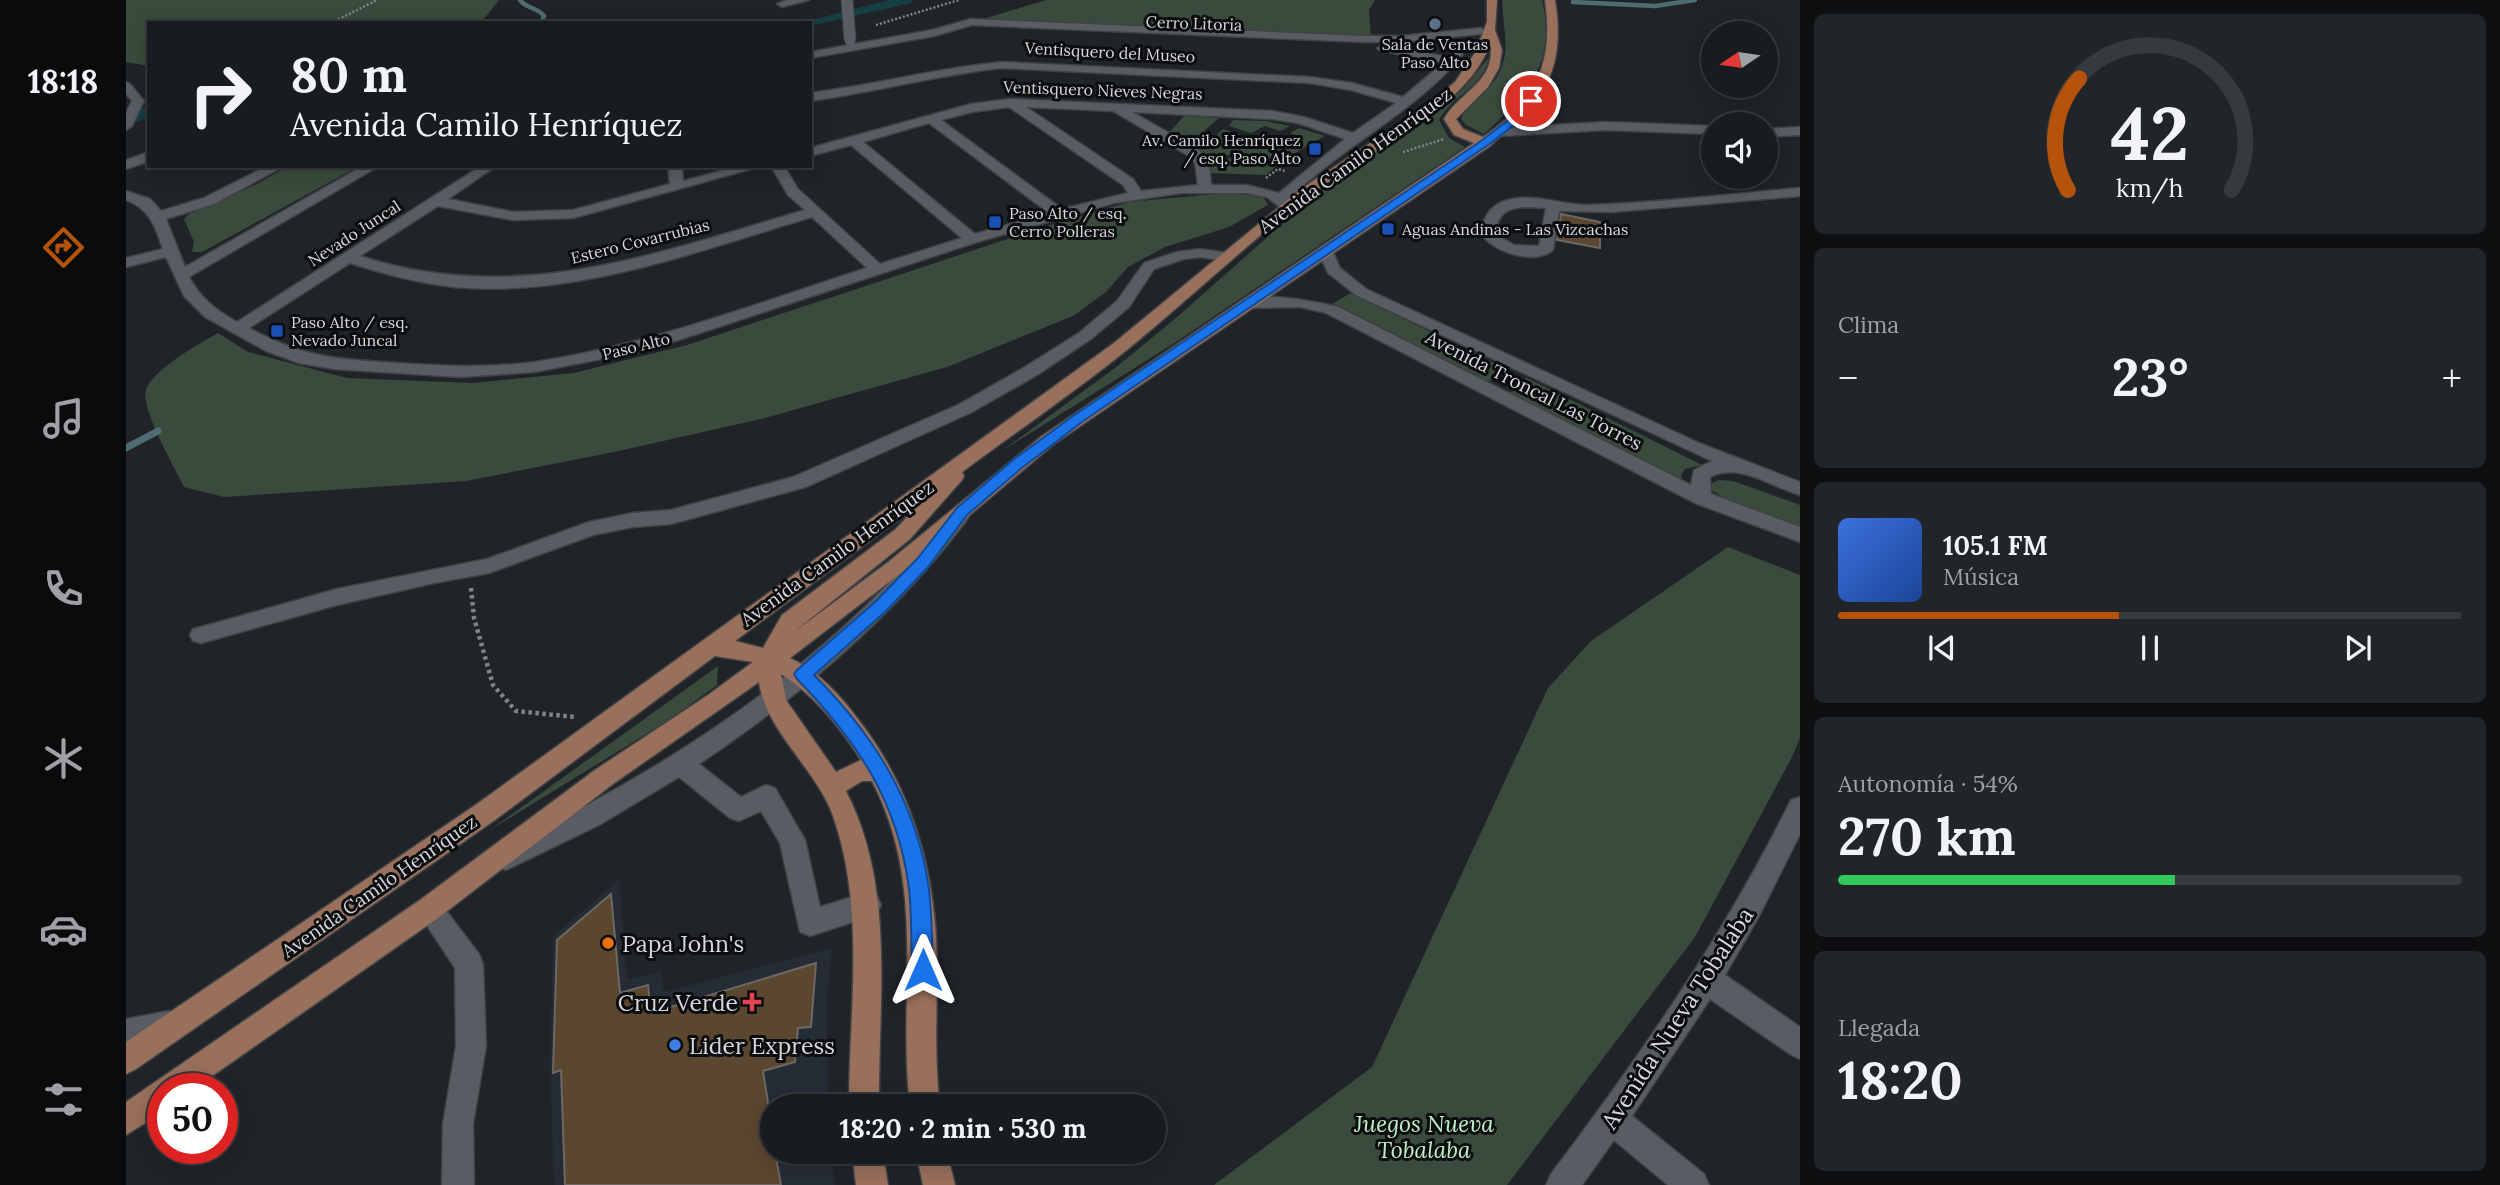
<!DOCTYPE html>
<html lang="es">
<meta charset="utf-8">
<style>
:root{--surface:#181b1f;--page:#212428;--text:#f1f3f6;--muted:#9fa1a4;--line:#36393d;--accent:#b45309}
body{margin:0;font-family:Lora,serif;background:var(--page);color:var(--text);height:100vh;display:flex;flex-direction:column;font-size:26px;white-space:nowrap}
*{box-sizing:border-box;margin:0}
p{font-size:23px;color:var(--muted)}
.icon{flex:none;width:38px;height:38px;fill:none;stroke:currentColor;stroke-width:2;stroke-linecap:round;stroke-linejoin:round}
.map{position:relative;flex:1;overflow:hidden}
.drawer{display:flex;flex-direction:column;gap:14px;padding:14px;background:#0d0f11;width:700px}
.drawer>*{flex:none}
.banner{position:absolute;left:21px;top:21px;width:665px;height:147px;border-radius:0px;box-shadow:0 4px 18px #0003,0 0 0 2px var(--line);background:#181b1f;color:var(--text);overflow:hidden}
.needle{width:46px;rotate:257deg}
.controls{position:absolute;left:1575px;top:21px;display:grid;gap:14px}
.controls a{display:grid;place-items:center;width:77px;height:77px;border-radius:50%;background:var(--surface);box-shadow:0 4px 18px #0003,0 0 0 2px var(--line);font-size:35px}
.speed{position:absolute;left:21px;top:1073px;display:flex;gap:14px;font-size:35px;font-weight:700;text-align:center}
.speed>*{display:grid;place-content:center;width:91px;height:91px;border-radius:50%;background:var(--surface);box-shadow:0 4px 18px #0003,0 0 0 2px var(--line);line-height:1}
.speed .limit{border:10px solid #d22;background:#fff;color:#111}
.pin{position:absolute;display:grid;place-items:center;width:60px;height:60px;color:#fff;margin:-30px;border:4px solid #fff;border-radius:50%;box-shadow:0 2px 7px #0007}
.me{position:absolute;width:77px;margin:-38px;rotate:0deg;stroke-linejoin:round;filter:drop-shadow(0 0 5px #0008)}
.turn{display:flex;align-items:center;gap:24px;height:147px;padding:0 28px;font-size:32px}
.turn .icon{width:91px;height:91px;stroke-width:2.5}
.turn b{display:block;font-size:49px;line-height:60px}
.big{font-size:52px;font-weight:800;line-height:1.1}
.drawer .widget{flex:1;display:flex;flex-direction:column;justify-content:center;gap:10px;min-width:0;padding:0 24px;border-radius:10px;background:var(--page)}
.drawer .dial{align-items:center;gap:0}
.dial svg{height:182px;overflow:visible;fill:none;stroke:var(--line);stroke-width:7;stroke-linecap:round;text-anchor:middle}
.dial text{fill:var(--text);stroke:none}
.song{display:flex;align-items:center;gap:21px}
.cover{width:84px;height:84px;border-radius:10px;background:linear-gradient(135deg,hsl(220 70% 55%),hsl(220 70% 35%))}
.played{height:7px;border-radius:4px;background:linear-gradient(90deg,var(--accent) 45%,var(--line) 45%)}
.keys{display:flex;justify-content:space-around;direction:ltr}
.heat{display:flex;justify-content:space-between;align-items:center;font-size:38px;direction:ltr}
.charge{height:10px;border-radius:5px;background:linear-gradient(90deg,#34c759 54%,var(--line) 0)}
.trip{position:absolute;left:634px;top:1094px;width:406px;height:70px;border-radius:35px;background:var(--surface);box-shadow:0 4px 18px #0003,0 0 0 2px var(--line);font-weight:800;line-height:70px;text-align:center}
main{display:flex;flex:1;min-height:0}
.tab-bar{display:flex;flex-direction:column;width:126px;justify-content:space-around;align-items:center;background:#0a0b0c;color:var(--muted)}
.tab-bar .icon{width:49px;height:49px}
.tab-bar .active{color:var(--accent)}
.tab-bar b{font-size:32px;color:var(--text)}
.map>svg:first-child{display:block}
.built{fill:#262c36}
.green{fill:#3a4b3d}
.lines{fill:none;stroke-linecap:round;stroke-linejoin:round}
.stream-far1{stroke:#4f6d70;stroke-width:4.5}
.stream{stroke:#4f6d70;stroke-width:7}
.canal{fill:#163f43;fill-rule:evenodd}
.building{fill:#5b462f;stroke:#6d6863;stroke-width:2}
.minor-casing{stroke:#3f4245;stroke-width:3}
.major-casing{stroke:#3f4245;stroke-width:3}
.path-far1{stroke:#818488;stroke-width:2.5;stroke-dasharray:2 2;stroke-linecap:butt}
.path{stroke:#818488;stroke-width:4.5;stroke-dasharray:3.5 3.5;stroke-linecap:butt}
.minor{fill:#595d63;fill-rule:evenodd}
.major{fill:#99705c;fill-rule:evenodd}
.minor-bridge-casing{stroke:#3f4245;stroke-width:13;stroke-linecap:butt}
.minor-bridge{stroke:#595d63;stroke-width:11}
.route{fill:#1a73e8;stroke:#114b97;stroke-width:2}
.service-dot{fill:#5c6f8a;stroke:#0b0d0f;stroke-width:2.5}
.transit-dot{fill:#1a4fb4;stroke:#0b0d0f;stroke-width:2.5}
.food-dot{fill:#e8710a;stroke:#0b0d0f;stroke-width:2.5}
.health-dot{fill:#e0444e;stroke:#0b0d0f;stroke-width:2.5}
.shop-dot{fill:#3f7fe0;stroke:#0b0d0f;stroke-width:2.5}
.labels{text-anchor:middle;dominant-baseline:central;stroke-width:6;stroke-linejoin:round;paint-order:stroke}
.far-street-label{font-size:16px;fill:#d5d7da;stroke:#0b0d0f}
.far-poi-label{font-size:16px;fill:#d5d7da;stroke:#0b0d0f;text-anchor:start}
.street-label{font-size:19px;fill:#d5d7da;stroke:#0b0d0f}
.near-poi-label{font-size:23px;fill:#d5d7da;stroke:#0b0d0f;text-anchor:start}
.near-street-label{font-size:23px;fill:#d5d7da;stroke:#0b0d0f}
.near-park-label{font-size:23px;font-style:italic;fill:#bfefc5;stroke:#0b0d0f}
</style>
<main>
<nav class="tab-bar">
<b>18:18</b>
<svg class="icon active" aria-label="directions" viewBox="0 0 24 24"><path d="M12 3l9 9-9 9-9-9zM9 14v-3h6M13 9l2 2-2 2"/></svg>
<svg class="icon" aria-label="music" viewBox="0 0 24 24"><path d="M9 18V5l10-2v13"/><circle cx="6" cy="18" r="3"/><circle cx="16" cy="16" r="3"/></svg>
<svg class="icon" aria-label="phone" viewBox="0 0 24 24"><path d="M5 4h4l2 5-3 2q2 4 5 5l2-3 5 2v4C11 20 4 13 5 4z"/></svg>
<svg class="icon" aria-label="climate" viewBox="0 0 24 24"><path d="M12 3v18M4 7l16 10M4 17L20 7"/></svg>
<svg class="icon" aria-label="car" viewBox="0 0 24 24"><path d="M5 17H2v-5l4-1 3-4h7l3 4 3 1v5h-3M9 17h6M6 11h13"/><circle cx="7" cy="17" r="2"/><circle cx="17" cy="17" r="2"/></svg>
<svg class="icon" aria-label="filters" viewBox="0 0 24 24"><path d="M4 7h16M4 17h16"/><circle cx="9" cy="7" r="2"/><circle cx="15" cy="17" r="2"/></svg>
</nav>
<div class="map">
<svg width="1674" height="1185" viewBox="0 0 1674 1185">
<rect width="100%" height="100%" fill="#202429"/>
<polygon class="built" points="493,879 501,979 535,972 538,992 706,948 701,1000 702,1106 646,1106 646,1152 706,1152 709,1185 428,1185 424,1065 427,937"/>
<g class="green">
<polygon points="0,0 373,0 358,19 278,23 23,23 23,66 0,62"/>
<polygon points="920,0 1249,0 1243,10 1245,40 850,21"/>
<path d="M1376,0h40c15,64 -15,94 -58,134l-18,-9 -5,-6c5,-12 13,-16 22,-25 32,-32 21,-53 19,-94z"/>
<path d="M1363,57c-4,28 -37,39 -50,63l10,18 16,9 -292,197 -170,106 112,-82 61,-50 131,-116 156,-113z"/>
<polygon points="1058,116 1093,118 1062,145 1042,134"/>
<polygon points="1107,120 1139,121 1164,126 1154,131 1139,126 1125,133 1103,126"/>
<polygon points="1173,128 1199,136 1157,160 1108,154 1079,160 1073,151 1097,129 1157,149 1175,138 1164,133"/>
<polygon points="1111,157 1155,162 1140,175 1083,173 1081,162"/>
<polygon points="162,166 233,166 76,252 66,252 68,242 58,219 63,214 131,184"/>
<path d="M1100,193l37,3 5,9 -39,22 -64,20 -37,20 -22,25 -33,24 -126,51 -186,52 -147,33 -148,29 -242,16 -40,-10c-9,-19 -44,-79 -38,-97 7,-21 53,-46 72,-57l30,19 99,26 126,5 101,-10 113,-28 360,-119 82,-24z"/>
<polygon points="1225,293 1372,365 1377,371 1374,378 1362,381 1351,380 1206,304"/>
<polygon points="1399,377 1576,465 1559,469 1555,475 1556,484 1381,393 1396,388 1400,383"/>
<polygon points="1593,480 1607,481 1674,505 1674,526 1600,499 1585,490 1586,483"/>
<polygon points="1602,547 1674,575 1674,738 1665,759 1569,937 1381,1185 1088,1185 1246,1067 1422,688 1465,641"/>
<polygon points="592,666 591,685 543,720 364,830"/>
</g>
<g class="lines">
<g class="stream-far1">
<path d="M394,0c6,9 18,7 24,16l-3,7"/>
<polyline points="1447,2 1529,6 1569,0"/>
</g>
<polyline class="stream" points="0,448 32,431"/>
<g class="canal">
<polygon points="763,0 786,0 785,3 684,26 684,23 674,23"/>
<polygon points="405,19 414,20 415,23 399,23"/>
<polygon points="23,106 23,117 0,126 0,115"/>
</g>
</g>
<g class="building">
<polygon points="1435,214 1474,222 1474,248 1431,240"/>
<polygon points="485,894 494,993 522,985 525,1013 690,963 685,1027 672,1028 669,1062 637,1071 646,1128 646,1152 649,1152 655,1185 439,1185 435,1070 427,1073 431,940"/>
</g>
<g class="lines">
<g class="minor-casing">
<g id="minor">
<polygon points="661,0 683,0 656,7 651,4"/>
<polygon points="845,19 1239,36 1275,36 1355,28 1360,31 1355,34 1275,42 1239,42 846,25 808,36 684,58 684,52 806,30"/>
<path d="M1257,45l65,12 9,-6 6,3c-47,58 -120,91 -175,146l6,6 -2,3h-10l-15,-12 -21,-4h-65l-67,10 -137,39 -329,108 -114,22 -74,5 -126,-8 -35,-6 -33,-12 -61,-34 -21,-21 -18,-39 -40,10v-9l37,-9c-8,-23 -13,-40 -37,-49v-9l24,8 11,12 43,-13 63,-32h17l-70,38 -48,15 19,48 178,-101h16l-190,111c12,22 27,33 48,45l244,-156h15l-48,33 65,13 60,-2 97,-26 -2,-18h14l1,15 57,-15h22l-189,52 -60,2 -75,-14 -78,50c156,51 295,-2 445,-46l-17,-15 -17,-29h13l14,23 82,75 82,-26 -111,-93 -41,11v-8l161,-44 40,-5 261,12 32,6 49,16 43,-30 -45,-13 -41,-7 -308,-15c-65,7 -127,24 -192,33v-8c65,-8 127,-25 192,-31l308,15 42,6 51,14 40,-34 -64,-13 -2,-2zM883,107l114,78 5,8 -66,16 -121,-89 31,-8zM900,107l87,4 76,45 6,7 3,22 -57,6 -8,-12zM1006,112l140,7 26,4 47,16 -66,54 -33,-8h-35l-2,-22 -10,-13zM803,123l120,90 -74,21 -112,-92zM686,217l55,51c-109,35 -218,77 -332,94 -46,6 -92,4 -138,1 -62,-4 -92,-5 -148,-35l101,-65c34,11 68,20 104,24 122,11 243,-36 358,-70z"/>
<polygon points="0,82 4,84 18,101 6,126 0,130 0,113 6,101 0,94"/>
<polygon points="1480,122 1587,126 1587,134 1480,130 1373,136 1367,132 1373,128"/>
<polygon points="1674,127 1674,135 1640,137 1640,129"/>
<polygon points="23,152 23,161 0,169 0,160"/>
<path d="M1674,188v8l-188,16 -53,-1 -6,39c-18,15 -57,3 -70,-14 -2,-15 5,-28 19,-34 28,-11 57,3 85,3 71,-2 142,-11 213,-17zM1403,207l17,1 -7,38 -25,-1 -17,-10c-2,-22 12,-28 32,-28z"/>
<path d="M1199,246l7,4 8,18 26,21 333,154 101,39v13c-29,-8 -60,-33 -90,-18l1,17 89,33v15l-105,-39 -369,-190 -26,-6 -54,1 -8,-5c15,-14 80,-1 100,4l353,178 3,-15 18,-9 -356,-166 -28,-22 -10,-23z"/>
<polygon points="1074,249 1102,253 1109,257 1102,261 1074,257 1058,259 1028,269 1003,307 965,339 911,375 844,413 680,487 545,524 507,527 467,535 363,573 308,583 211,605 75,643 67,641 64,635 67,629 75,627 211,589 361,559 463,522 507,513 545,510 667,477 832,405 899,367 953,333 991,301 1018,263 1051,252"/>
<path d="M833,509l7,2 3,5 -3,5c-73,96 -167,176 -267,243l42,33 25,-12 9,3 30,52 15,67 48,-15 9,4 4,9 -4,9 -67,22 -10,-4 -20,-89 -19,-32 -22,10 -9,-3 -51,-41 -80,48 -93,45 -9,-4 -4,-8 4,-8c172,-80 337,-189 455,-339z"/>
<path d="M1674,797v37l-41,82 -34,59 75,52v32l-10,-5 -80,-55 -78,117 72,58 5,11h-41l-54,-45 -32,45h-36l5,-11c90,-119 174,-240 240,-374z"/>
<polygon points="303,896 312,900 353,954 357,964 360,1046 347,1124 348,1185 316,1185 317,1124 330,1046 329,968 290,909 294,900"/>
<polygon points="43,1011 53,1015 57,1025 53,1035 0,1049 0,1019"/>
</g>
</g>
<g class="major-casing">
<g id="major">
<path d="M1361,0h10l-2,30 7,20 -3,18 -11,19 -32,32 7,10 20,8c53,-36 71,-73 62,-137h10c8,48 0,86 -36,121 -9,9 -21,16 -29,25l-436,298 -153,129 -111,85c31,14 54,42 74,69 51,69 73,153 73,240 0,47 -3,92 3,139h-30c-13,-113 18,-217 -38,-325h-10l-16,10c50,98 32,209 33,315h-30c0,-97 17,-196 -16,-290 -16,-46 -68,-86 -74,-134l-146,102 -175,134 -243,170h-32v24l-37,23v-33l294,-202 175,-130 113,-75 45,-33 -38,-6 -220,164 -359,249 -10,5v-32l351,-238 637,-461 187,-154 128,-85 26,-22 20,-29 12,-31zM1364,44c7,37 -31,48 -46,75l10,16 20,8 -432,293 -155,127 -93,69 116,-93 52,-59 2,-4 -2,-4c55,-41 113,-80 166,-123 61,-50 119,-105 182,-154 54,-40 157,-86 180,-151zM791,506l-21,23 -114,86 -19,33 -28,-7zM655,674c33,21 59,53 80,86l-25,12 -50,-72z"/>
<polygon points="726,1152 757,1152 762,1185 730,1185"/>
<polygon points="790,1152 821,1152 829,1185 797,1185"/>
</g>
</g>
<g class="path-far1">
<polyline points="205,23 251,0"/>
<polyline points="750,25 833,0"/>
<polyline points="1277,152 1318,139"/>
<polyline points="1140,178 1152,169 1159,171"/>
</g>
<polyline class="path" points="345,588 348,618 367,685 390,711 449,717"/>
<use href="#minor" class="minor"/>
<use href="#major" class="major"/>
<g class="minor-bridge-casing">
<polyline id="minor-bridge" points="721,0 724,40"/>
</g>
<use href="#minor-bridge" class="minor-bridge"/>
</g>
<path class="route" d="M1402,99l7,2 -21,24 -26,20 -406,277 -59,45 -56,48 -39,52 -42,44 -72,64c60,60 103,128 115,214 3,26 3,54 4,81l-3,7 -7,3 -8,-3 -3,-7c-1,-27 0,-55 -3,-81 -11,-88 -52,-148 -112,-210l-3,-5 3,-4 77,-67 43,-44 40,-51 56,-48 60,-44 408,-275 26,-20z"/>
<circle class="service-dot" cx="1309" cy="24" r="7"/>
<g class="transit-dot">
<rect x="1182" y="142" width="14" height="14" rx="3.5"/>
<rect x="862" y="215" width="14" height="14" rx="3.5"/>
<rect x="1255" y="222" width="14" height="14" rx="3.5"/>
<rect x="144" y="324" width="14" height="14" rx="3.5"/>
</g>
<circle class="food-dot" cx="482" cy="943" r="7"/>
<path class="health-dot" d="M622.5 991.5h7v7h7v7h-7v7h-7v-7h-7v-7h7z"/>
<circle class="shop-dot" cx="549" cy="1045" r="7"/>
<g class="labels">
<g class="far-street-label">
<text transform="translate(1068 23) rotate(2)">Cerro Litoria</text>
<text transform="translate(984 52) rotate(3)">Ventisquero del Museo</text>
<text transform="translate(977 90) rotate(2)">Ventisquero Nieves Negras</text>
<text transform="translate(228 233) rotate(-33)">Nevado Juncal</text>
<text transform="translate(514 241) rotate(-14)">Estero Covarrubias</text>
<text transform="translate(510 346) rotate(-14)">Paso Alto</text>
</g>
<g class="far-poi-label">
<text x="1309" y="44" text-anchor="middle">Sala de Ventas<tspan x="1309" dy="18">Paso Alto</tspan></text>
<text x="1175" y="140" text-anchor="end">Av. Camilo Henríquez<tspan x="1175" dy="18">/ esq. Paso Alto</tspan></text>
<text x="883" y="213">Paso Alto / esq.<tspan x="883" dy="18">Cerro Polleras</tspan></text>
<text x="1276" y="229">Aguas Andinas - Las Vizcachas</text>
<text x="165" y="322">Paso Alto / esq.<tspan x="165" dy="18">Nevado Juncal</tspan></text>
</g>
<g class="street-label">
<text transform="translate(1229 160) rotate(-36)">Avenida Camilo Henríquez</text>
<text transform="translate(1408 390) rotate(27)">Avenida Troncal Las Torres</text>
<text transform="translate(711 553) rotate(-36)">Avenida Camilo Henríquez</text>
<text transform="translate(253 886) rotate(-35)">Avenida Camilo Henríquez</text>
</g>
<g class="near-poi-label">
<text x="496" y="943">Papa John's</text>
<text x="612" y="1002" text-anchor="end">Cruz Verde</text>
<text x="563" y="1045">Lider Express</text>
</g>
<g class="near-street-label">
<text transform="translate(1551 1018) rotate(-57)">Avenida Nueva Tobalaba</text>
</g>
<g class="near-park-label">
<text x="1298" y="1123">Juegos Nueva<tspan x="1298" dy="26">Tobalaba</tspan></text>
</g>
</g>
</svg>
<div class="controls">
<a><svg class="needle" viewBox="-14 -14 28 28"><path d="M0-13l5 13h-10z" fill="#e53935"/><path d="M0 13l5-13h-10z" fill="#9fa1a4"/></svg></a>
<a><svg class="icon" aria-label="sound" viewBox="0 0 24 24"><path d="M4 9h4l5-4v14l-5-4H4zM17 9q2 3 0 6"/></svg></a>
</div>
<div class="speed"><div class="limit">50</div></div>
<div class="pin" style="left:1405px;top:101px;background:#d93025"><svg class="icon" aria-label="arrive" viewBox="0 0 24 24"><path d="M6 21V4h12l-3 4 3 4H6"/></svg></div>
<svg class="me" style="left:797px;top:970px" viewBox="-20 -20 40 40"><path d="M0-17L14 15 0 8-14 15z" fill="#1a73e8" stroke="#fff" stroke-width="4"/></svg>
<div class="trip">18:20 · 2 min · 530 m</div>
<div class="banner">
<div class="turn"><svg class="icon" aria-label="right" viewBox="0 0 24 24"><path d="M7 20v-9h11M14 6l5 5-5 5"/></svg><div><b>80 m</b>Avenida Camilo Henríquez</div></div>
</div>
</div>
<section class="drawer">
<div class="widget dial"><svg viewBox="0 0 100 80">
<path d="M14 69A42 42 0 1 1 86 69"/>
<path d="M14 69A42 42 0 0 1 19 20" stroke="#b45309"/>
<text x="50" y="56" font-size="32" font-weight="700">42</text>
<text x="50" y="72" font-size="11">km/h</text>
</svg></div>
<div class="widget"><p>Clima</p>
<div class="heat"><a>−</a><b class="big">23°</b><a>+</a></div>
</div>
<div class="widget">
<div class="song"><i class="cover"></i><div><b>105.1 FM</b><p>Música</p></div></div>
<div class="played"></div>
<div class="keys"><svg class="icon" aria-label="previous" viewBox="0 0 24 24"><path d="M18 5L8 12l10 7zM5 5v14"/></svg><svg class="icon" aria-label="pause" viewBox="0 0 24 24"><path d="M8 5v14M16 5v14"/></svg><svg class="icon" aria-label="next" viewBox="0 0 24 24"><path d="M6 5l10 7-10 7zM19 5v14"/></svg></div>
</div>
<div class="widget"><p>Autonomía · 54%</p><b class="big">270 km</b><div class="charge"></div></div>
<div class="widget"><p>Llegada</p><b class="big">18:20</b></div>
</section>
</main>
